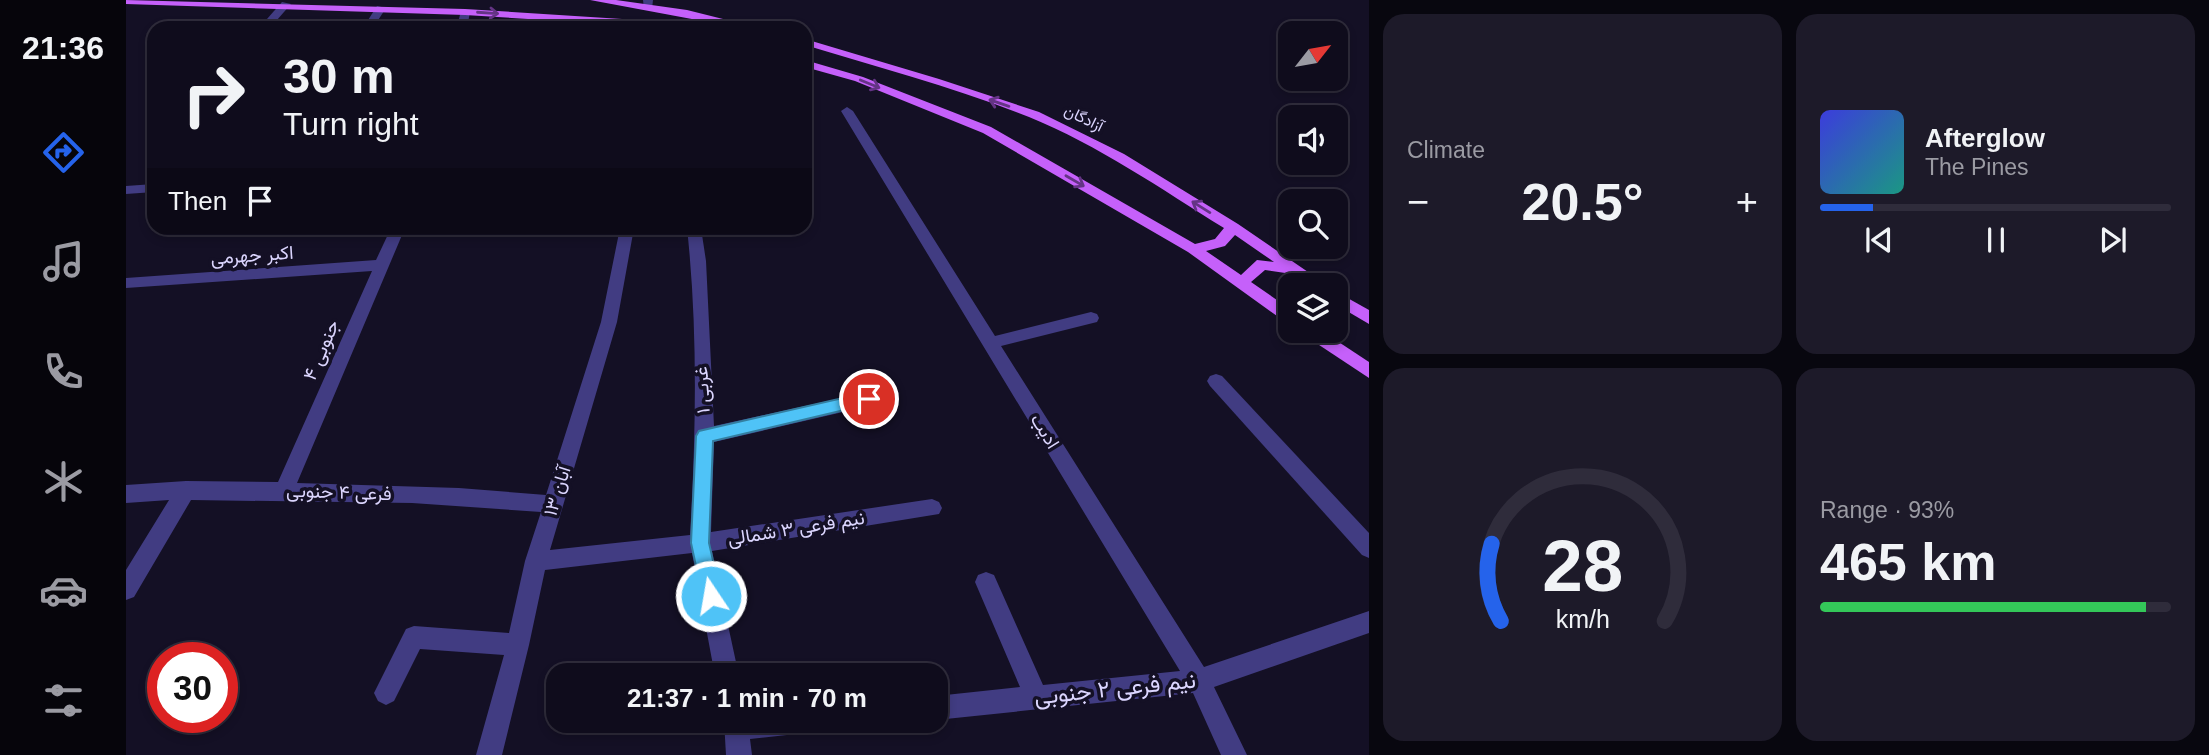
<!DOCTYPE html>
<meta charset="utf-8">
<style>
:root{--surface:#0f0c1c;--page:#1d1a29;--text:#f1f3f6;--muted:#9b9ba3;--line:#2f2c3b;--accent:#2563eb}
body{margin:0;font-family:Arial,Vazirmatn,sans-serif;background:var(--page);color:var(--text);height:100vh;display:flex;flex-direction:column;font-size:26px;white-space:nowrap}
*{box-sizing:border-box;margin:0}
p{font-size:23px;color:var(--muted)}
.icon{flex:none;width:38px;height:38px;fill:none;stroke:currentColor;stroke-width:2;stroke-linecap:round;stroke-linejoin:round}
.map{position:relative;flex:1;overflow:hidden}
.details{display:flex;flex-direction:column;gap:14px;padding:14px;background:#08070f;width:840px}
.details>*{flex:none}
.hud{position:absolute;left:21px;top:21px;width:665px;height:214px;border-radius:21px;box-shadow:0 4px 10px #0003,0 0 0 2px var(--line);background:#0f0c1c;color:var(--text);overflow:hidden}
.needle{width:46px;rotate:59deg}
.controls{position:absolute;left:1152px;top:21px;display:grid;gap:14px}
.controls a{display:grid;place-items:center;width:70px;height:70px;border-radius:14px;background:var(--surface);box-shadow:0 4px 10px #0003,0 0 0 2px var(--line);font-size:35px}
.speed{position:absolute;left:21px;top:642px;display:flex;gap:14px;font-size:35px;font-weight:700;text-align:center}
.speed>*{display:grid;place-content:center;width:91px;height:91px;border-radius:50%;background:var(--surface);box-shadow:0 4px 10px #0003,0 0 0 2px var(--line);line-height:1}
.speed .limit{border:10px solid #d22;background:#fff;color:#111}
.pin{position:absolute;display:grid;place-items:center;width:60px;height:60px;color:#fff;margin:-30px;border:4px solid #fff;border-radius:50%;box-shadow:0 2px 7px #0007}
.me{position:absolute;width:77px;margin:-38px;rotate:348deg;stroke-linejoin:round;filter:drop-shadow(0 0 5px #0008)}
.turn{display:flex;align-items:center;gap:24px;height:147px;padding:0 21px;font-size:32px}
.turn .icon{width:91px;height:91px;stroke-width:2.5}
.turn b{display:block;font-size:49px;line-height:60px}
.then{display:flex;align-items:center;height:66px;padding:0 21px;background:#0003;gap:14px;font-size:26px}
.big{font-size:52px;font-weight:700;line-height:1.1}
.details .tile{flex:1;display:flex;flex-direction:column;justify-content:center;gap:10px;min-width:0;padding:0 24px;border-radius:21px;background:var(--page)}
.details .dial{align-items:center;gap:0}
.dial svg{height:182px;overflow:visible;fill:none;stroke:var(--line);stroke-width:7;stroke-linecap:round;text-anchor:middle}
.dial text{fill:var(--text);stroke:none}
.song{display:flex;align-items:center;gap:21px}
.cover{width:84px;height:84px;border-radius:10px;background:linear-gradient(135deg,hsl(240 70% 55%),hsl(170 70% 35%))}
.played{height:7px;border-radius:4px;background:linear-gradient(90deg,var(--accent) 15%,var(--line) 15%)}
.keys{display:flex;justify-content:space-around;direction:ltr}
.heat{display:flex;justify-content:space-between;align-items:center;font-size:38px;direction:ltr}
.charge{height:10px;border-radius:5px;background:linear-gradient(90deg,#34c759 93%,var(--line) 0)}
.details .tiles{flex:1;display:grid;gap:14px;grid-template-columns:repeat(2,1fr)}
.trip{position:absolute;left:420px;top:663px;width:402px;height:70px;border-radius:21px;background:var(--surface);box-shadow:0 4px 10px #0003,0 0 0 2px var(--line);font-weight:700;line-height:70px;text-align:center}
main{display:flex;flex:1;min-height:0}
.tabs{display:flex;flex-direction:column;width:126px;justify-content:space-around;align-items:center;background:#06050b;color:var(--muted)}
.tabs .icon{width:49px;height:49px}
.tabs .current{color:var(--accent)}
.tabs b{font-size:32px;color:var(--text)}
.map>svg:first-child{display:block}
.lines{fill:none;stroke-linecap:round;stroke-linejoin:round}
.minor{fill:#413c82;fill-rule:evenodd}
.major{fill:#c560fa;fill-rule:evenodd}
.oneway{stroke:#643485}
.route{fill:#4fc3f7;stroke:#337fa1;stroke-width:2}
.labels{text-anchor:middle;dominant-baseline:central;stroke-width:7;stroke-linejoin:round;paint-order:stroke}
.far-street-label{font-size:16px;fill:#dbd5fe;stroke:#141025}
.street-label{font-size:19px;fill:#dbd5fe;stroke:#141025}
.near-street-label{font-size:23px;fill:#dbd5fe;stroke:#141025}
</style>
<main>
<nav class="tabs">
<b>21:36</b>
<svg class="icon current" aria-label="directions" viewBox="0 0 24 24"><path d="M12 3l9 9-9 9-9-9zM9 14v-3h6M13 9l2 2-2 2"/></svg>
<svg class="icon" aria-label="music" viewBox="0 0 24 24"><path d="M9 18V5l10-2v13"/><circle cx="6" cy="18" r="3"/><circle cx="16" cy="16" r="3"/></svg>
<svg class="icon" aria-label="phone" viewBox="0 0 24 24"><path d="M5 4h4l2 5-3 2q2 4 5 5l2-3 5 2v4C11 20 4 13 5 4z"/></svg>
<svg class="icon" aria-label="climate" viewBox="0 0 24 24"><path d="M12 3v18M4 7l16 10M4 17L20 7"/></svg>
<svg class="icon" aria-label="car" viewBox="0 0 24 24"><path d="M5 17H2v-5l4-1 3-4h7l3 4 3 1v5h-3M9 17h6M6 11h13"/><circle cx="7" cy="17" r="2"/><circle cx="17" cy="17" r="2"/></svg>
<svg class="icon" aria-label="filters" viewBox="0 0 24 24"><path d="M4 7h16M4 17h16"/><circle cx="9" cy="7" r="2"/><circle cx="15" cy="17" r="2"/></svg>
</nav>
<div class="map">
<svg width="1243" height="755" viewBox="0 0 1243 755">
<rect width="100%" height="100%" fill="#141025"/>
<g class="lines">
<g class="minor">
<polygon points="517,0 527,0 526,9 518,9"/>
<polygon points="156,2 165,4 144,28 133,28"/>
<polygon points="251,6 260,8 247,28 237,28"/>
<polygon points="335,10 344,12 341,28 331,28"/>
<polygon points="721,107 727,111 869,336 965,312 971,314 973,318 971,322 875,346 1078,667 1243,611 1243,633 1088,687 1121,755 1095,755 1067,693 810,720 810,696 894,687 849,582 852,575 860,572 868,575 917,685 1054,671 715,111"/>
<polygon points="28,184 28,192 0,194 0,186"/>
<path d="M265,228h14l-108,255 162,5 87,7 55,-173 19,-94h14l-17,94 -67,228 140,-15c6,-102 8,-206 -3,-307h14l5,33 8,165 155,-34 6,2 3,5 -3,5 -6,2 -155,36 -3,90 221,-33 7,3 3,6 -3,6 -227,37 27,125h-24l-23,-123 -147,17 -16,75 -27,110h-26l28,-100 -84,-6 -26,52 -8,4 -8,-4 -4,-8 32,-64 8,-3 95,7 16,-72 16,-49 -129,-9 -221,-3 -57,97 -8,3v-30l43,-70 -43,3v-18l60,-4 92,1 94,-211 -246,17v-10l250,-18z"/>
<polygon points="1090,374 1096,376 1243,533 1243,558 1236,555 1084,386 1081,381 1084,376"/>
<polygon points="598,721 691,721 688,730 679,733 624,739 626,755 600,755"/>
</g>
<g class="major">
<polygon points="0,0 339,9 496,19 541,25 546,28 339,15 0,4"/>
<polygon points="464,0 490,0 561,10 633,28 614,28"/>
<path d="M679,39l134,40 100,33 85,42 114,70 89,61h-19l-16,-11 -27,-4 -14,12 39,27v14l-6,-2 -96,-69 -205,-119 -128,-52 -50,-14v-7l58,17 128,50 204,117 20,-5 9,-11c-63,-39 -126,-83 -195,-111 -72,-29 -149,-49 -224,-72zM1109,235l39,27 -17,-2 -16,15 -35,-24 19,-5z"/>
<polygon points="1209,291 1243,310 1243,324 1209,304"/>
<polygon points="1176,331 1196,331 1243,362 1243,378 1178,335"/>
</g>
</g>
<defs><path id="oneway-shaft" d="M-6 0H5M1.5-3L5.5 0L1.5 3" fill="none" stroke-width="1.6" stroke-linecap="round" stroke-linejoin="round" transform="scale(1.75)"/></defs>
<g class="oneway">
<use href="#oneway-shaft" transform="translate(362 13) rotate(4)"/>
<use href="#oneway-shaft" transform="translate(744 84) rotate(22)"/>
<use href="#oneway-shaft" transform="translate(873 103) rotate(-161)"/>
<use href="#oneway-shaft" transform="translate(949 181) rotate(30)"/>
<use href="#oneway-shaft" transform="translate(1075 207) rotate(-148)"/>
</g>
<polygon class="route" points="743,392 751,399 748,403 587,441 583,543 595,596 592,603 585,606 578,603 565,543 570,436 573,431"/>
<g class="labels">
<g class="far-street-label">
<text transform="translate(958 118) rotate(26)">آزادگان</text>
</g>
<g class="street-label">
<text transform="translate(126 255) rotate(-4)">اکبر جهرمی</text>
<text transform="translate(195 350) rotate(-67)">۴ جنوبی</text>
<text transform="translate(576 390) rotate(-93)">۱ غربی</text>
<text transform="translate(919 431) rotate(58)">اديب</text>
<text transform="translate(431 491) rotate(-73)">۱۳ آبان</text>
<text transform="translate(213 492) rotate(2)">فرعی ۴ جنوبی</text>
<text transform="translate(670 528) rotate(-9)">نیم فرعی ۳ شمالی</text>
</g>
<g class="near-street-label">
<text transform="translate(989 688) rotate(-6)">نیم فرعی ۲ جنوبی</text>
</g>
</g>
</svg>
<div class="controls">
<a><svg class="needle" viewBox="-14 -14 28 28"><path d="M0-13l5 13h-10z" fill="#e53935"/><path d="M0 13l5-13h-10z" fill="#9b9ba3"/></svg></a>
<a><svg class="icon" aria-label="sound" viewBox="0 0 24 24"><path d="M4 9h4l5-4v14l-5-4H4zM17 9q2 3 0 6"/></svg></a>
<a><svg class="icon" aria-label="search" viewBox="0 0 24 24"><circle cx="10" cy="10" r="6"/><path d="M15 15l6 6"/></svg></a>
<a><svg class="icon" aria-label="layers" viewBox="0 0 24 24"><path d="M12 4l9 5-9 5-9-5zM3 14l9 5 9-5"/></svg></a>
</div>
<div class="speed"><div class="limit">30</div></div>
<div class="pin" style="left:743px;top:399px;background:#d93025"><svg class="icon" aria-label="arrive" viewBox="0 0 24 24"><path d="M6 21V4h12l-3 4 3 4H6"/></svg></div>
<svg class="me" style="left:585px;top:596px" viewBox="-20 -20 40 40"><circle r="17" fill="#4fc3f7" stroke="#fff" stroke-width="3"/><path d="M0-11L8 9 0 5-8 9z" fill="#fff"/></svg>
<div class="trip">21:37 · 1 min · 70 m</div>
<div class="hud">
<div class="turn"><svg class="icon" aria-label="right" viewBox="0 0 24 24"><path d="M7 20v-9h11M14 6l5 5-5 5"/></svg><div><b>30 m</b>Turn right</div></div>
<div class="then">Then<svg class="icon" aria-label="arrive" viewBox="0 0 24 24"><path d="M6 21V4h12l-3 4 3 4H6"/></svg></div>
</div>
</div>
<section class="details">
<div class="tiles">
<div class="tile"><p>Climate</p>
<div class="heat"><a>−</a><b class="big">20.5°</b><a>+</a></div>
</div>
<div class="tile">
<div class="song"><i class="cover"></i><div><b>Afterglow</b><p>The Pines</p></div></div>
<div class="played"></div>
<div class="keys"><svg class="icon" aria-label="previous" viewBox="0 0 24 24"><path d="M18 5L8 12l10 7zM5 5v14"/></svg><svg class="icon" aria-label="pause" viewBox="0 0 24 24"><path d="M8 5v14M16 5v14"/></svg><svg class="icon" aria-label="next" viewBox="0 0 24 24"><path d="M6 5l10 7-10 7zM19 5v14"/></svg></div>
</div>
<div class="tile dial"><svg viewBox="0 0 100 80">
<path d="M14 69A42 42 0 1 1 86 69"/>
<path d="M14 69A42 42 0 0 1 10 35" stroke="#2563eb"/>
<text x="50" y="56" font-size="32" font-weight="700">28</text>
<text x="50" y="72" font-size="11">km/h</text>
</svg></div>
<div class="tile"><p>Range · 93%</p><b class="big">465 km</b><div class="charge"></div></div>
</div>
</section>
</main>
